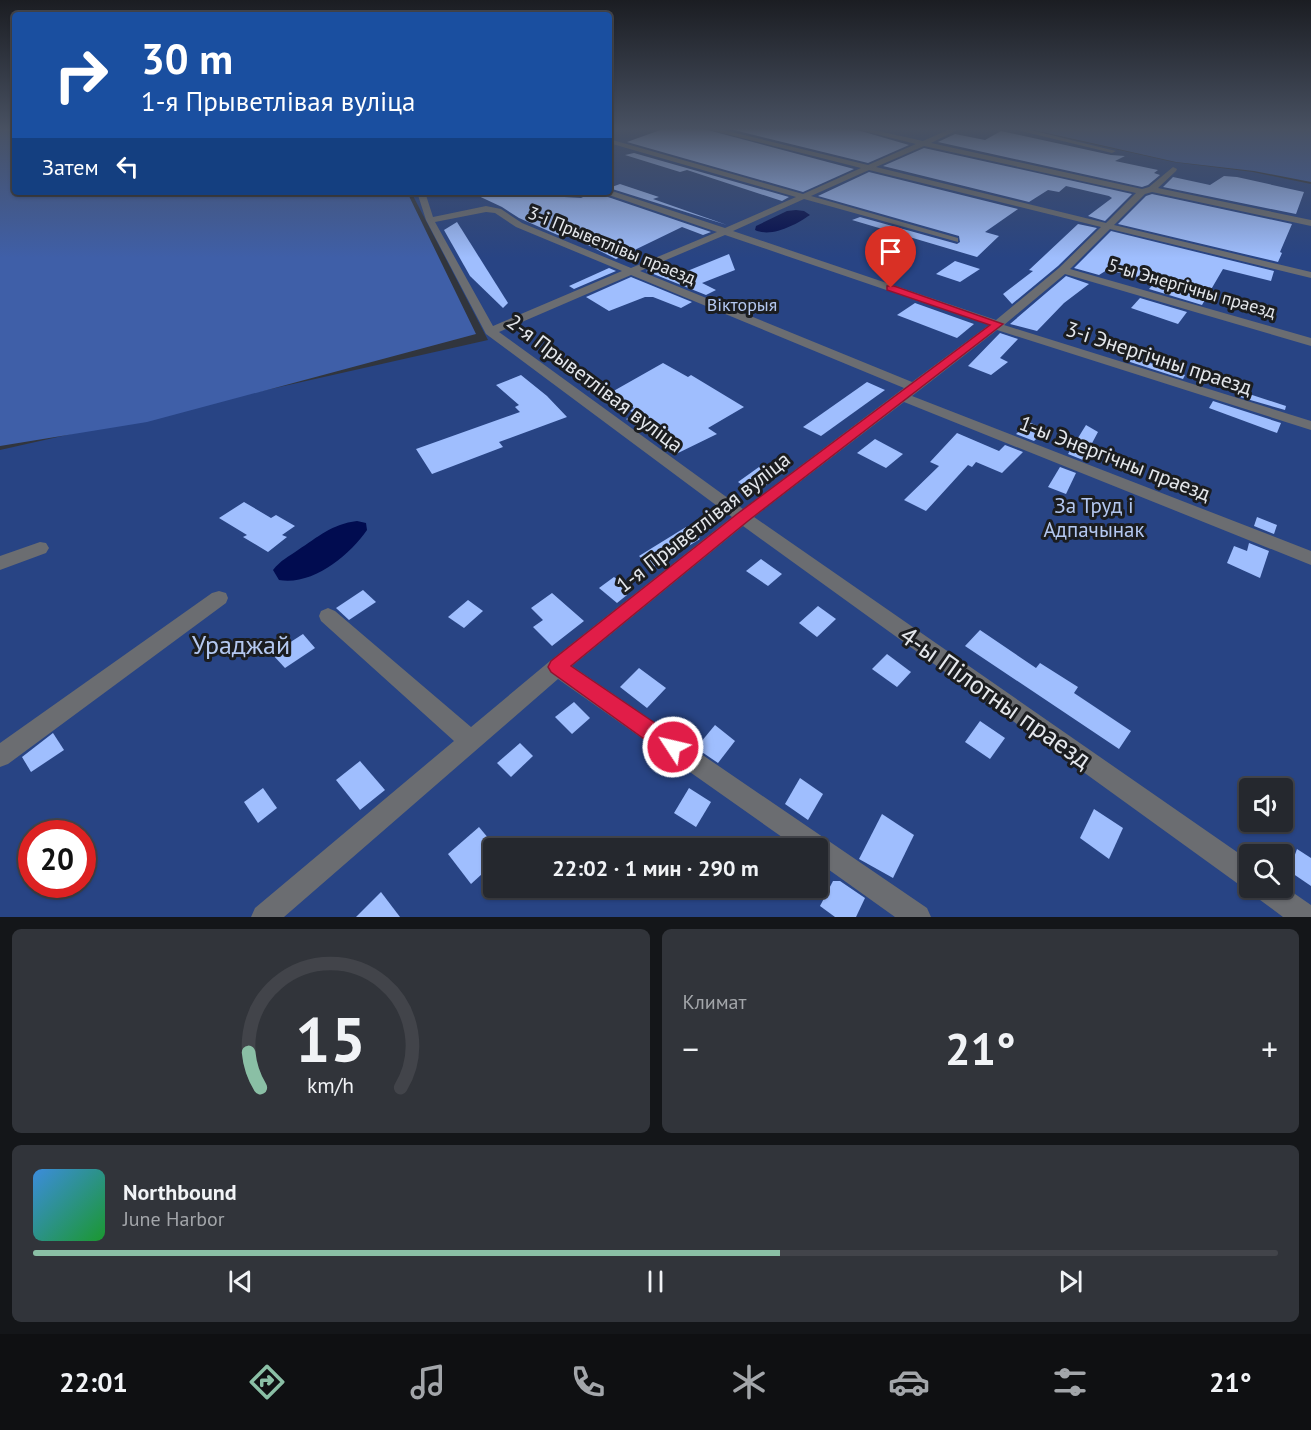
<!DOCTYPE html>
<html lang="ru">
<meta charset="utf-8">
<style>
:root{--surface:#25282e;--page:#31343a;--text:#f1f3f6;--muted:#a3a6aa;--line:#42444a;--accent:#8abfa5}
body{margin:0;font-family:"PT Sans",sans-serif;background:var(--page);color:var(--text);height:100vh;display:flex;flex-direction:column;font-size:22px;white-space:nowrap}
*{box-sizing:border-box;margin:0}
p{font-size:20px;color:var(--muted)}
.icon{flex:none;width:33px;height:33px;fill:none;stroke:currentColor;stroke-width:2;stroke-linecap:round;stroke-linejoin:round}
.map{position:relative;height:917px;overflow:hidden}
.sheet{display:flex;flex-direction:column;gap:12px;padding:12px;background:#141619;flex:1}
.sheet>*{flex:none}
.guide{position:absolute;left:12px;top:12px;width:600px;height:183px;border-radius:6px;box-shadow:0 2px 4px #0004,0 0 0 2px var(--line);background:#1a4fa0;color:#fff;overflow:hidden}
.tools{position:absolute;left:1239px;top:778px;display:grid;gap:12px}
.tools a{display:grid;place-items:center;width:54px;height:54px;border-radius:6px;background:var(--surface);box-shadow:0 2px 4px #0004,0 0 0 2px var(--line);font-size:30px}
.speed{position:absolute;left:18px;top:820px;display:flex;gap:12px;font-size:30px;font-weight:700;text-align:center}
.speed>*{display:grid;place-content:center;width:78px;height:78px;border-radius:50%;background:var(--surface);box-shadow:0 2px 4px #0004,0 0 0 2px var(--line);line-height:1}
.speed .limit{border:9px solid #d22;background:#fff;color:#111}
.pin{position:absolute;display:grid;place-items:center;width:51px;height:51px;color:#fff;margin:-62px -26px;border-radius:50% 50% 50% 0;rotate:-45deg;box-shadow:0 0 6px #0007}
.pin .icon{rotate:45deg}
.me{position:absolute;width:66px;margin:-33px;rotate:305deg;stroke-linejoin:round;filter:drop-shadow(0 0 4px #0008)}
.turn{display:flex;align-items:center;gap:21px;height:126px;padding:0 30px;font-size:27px}
.turn .icon{width:78px;height:78px;stroke-width:2.5}
.turn b{display:block;font-size:42px;line-height:51px}
.then{display:flex;align-items:center;height:57px;padding:0 30px;background:#0003;gap:12px;font-size:22px}
.big{font-size:45px;font-weight:700;line-height:1.1}
.sheet .card{flex:1;display:flex;flex-direction:column;justify-content:center;gap:9px;min-width:0;padding:0 21px;border-radius:9px;background:var(--page)}
.sheet .dial{align-items:center;gap:0}
.dial svg{height:156px;overflow:visible;fill:none;stroke:var(--line);stroke-width:7;stroke-linecap:round;text-anchor:middle}
.dial text{fill:var(--text);stroke:none}
.song{display:flex;align-items:center;gap:18px}
.cover{width:72px;height:72px;border-radius:9px;background:linear-gradient(135deg,hsl(210 70% 55%),hsl(130 70% 35%))}
.played{height:6px;border-radius:3px;background:linear-gradient(90deg,var(--accent) 60%,var(--line) 60%)}
.keys{display:flex;justify-content:space-around;direction:ltr}
.heat{display:flex;justify-content:space-between;align-items:center;font-size:33px;direction:ltr}
.sheet .tiles{flex:1;display:grid;gap:12px;grid-template-columns:1fr 1fr}
.card:last-child{grid-column:span 2}
.trip{position:absolute;left:483px;top:838px;width:345px;height:60px;border-radius:6px;background:var(--surface);box-shadow:0 2px 4px #0004,0 0 0 2px var(--line);font-weight:700;line-height:60px;text-align:center}
.tabs{display:flex;height:96px;justify-content:space-around;align-items:center;background:#0f1012;color:var(--muted)}
.tabs .icon{width:42px;height:42px}
.tabs .selected{color:var(--accent)}
.tabs b{font-size:27px;color:var(--text)}
.map>svg:first-child{display:block}
.green{fill:#284484;fill-rule:evenodd}
.forest{fill:#3f5fa8}
.water{fill:#010c50}
.building{fill:#9fbefe}
.lines{fill:none;stroke-linecap:round;stroke-linejoin:round}
.minor{fill:#6b6d71;fill-rule:evenodd}
.route{fill:#e11d48;stroke:#92132f;stroke-width:1.5}
.labels{text-anchor:middle;dominant-baseline:central;stroke-width:6;stroke-linejoin:round;paint-order:stroke}
.far-street-label{font-size:18px;fill:#e4e7ec;stroke:#1b1d20}
.far-park-label{font-size:18px;fill:#b4c8f0;stroke:#1b1d20}
.street-label{font-size:21px;fill:#e4e7ec;stroke:#1b1d20}
.park-label{font-size:21px;fill:#b4c8f0;stroke:#1b1d20}
.near-park-label{font-size:26px;fill:#b4c8f0;stroke:#1b1d20}
.near-street-label{font-size:26px;fill:#e4e7ec;stroke:#1b1d20}
</style>
<div class="map">
<svg width="1311" height="917" viewBox="0 0 1311 917">
<rect width="100%" height="100%" fill="#31353d"/>
<path class="green" d="M609,129h417l147,33 80,10 58,12v733h-1311v-467l488,-110 -77,-148h198zM1250,789h32v33h-32zM32,834h50v51h-50zM494,849h324v39h-324zM1250,855h32v33h-32z"/>
<g class="forest">
<polygon points="0,129 15,129 15,192 407,192 476,334 147,422 0,446"/>
<polygon points="1029,129 1311,129 1311,182 1254,171 1176,162"/>
</g>
<g class="water">
<path d="M796,210l8,1 6,4c-13,9 -38,23 -55,15l1,-4 31,-15z"/>
<path d="M357,521l9,2 1,7c-18,26 -55,56 -88,50l-6,-10c8,-10 15,-13 25,-20 20,-13 34,-26 59,-29z"/>
</g>
<g class="building">
<polygon points="663,129 704,129 854,169 803,192 627,142"/>
<polygon points="730,129 854,129 909,145 868,163"/>
<polygon points="1001,131 1111,155 1125,156 1115,161 1158,170 1154,173 1160,175 1148,185 1142,187 938,142 955,134 985,140"/>
<polygon points="924,148 1132,194 1105,221 1088,216 1112,198 1109,196 1066,186 1059,192 1048,190 1029,202 883,166"/>
<polygon points="634,153 789,197 782,201 687,170 680,172 625,155"/>
<polygon points="869,172 1018,209 985,232 999,236 977,257 852,220 860,217 957,244 960,242 959,236 818,196"/>
<polygon points="1224,176 1237,177 1304,192 1296,214 1163,187 1173,177 1210,185"/>
<polygon points="620,184 659,197 653,199 727,225 609,188"/>
<polygon points="470,192 583,198 581,197 603,192 605,196 711,232 703,235 682,227 616,259 566,234 560,236 519,218 502,207"/>
<polygon points="1152,194 1292,224 1280,252 1282,253 1278,262 1118,224 1146,196"/>
<polygon points="457,222 508,303 503,308 470,276 444,230"/>
<polygon points="1078,224 1097,228 1058,266 1012,304 1003,294 1033,271 1029,270"/>
<polygon points="1111,231 1274,271 1271,281 1223,269 1202,305 1149,289 1156,281 1107,270 1099,275 1074,268"/>
<polygon points="729,254 735,270 702,283 716,290 706,295 646,271 655,267 675,276"/>
<polygon points="955,261 980,269 960,282 936,274"/>
<polygon points="609,268 616,271 574,289 569,286"/>
<polygon points="1066,276 1089,284 1064,303 1037,331 1010,324"/>
<polygon points="631,277 692,302 681,308 653,297 645,297 609,311 586,297"/>
<polygon points="1140,298 1187,312 1178,324 1131,308"/>
<polygon points="915,303 974,324 957,338 897,315"/>
<polygon points="1000,333 1018,339 1000,358 1008,362 991,375 968,366"/>
<polygon points="1130,356 1185,375 1183,379 1127,361"/>
<polygon points="663,363 688,377 691,375 744,407 708,428 717,434 676,454 645,429 642,430 626,419 636,414 630,411 634,408 610,393"/>
<polygon points="521,375 547,396 567,417 499,442 503,447 432,474 416,449 520,412 515,407 519,405 496,385"/>
<polygon points="867,382 885,390 821,436 803,427"/>
<polygon points="1243,392 1286,406 1285,410 1240,397"/>
<polygon points="1213,401 1281,423 1277,433 1209,408"/>
<polygon points="1029,422 1046,430 1034,441 1016,434"/>
<polygon points="1086,425 1098,432 1083,460 1068,454"/>
<polygon points="957,433 999,451 1005,445 1023,452 1002,473 976,462 972,467 968,465 926,511 904,500 939,466 930,462"/>
<polygon points="875,439 903,454 886,468 857,453"/>
<polygon points="759,467 776,478 754,493 738,482"/>
<polygon points="1060,467 1076,473 1066,494 1048,487"/>
<polygon points="244,502 271,518 276,515 295,526 282,535 287,537 268,552 243,537 247,535 219,518"/>
<polygon points="1257,517 1277,525 1274,534 1254,526"/>
<polygon points="686,527 700,539 652,568 639,556"/>
<polygon points="1249,543 1269,551 1260,578 1227,563 1234,546 1247,551"/>
<polygon points="761,559 782,574 768,586 746,571"/>
<polygon points="614,577 627,587 627,595 617,603 599,588"/>
<polygon points="363,590 376,602 349,620 336,608"/>
<polygon points="552,593 584,621 552,646 533,627 543,620 531,608"/>
<polygon points="468,600 483,611 464,628 448,617"/>
<polygon points="818,606 836,619 817,637 799,623"/>
<polygon points="980,630 1036,668 1040,663 1078,687 1074,693 1131,731 1119,749 965,646"/>
<polygon points="303,634 315,648 285,668 272,654"/>
<polygon points="887,654 911,672 897,687 872,669"/>
<polygon points="639,668 666,688 647,708 620,687"/>
<polygon points="574,702 590,718 572,734 555,717"/>
<polygon points="980,721 1005,738 990,759 965,742"/>
<polygon points="715,725 735,741 718,763 696,748"/>
<polygon points="53,733 64,750 31,772 22,757"/>
<polygon points="520,743 533,756 511,777 497,763"/>
<polygon points="360,761 385,790 360,810 336,780"/>
<polygon points="800,778 823,794 808,820 785,804"/>
<polygon points="263,788 277,808 258,823 244,802"/>
<polygon points="689,788 711,802 696,827 674,813"/>
<polygon points="1094,809 1123,828 1109,859 1080,838"/>
<polygon points="882,814 914,835 893,878 859,859"/>
<polygon points="479,827 494,845 494,863 471,884 448,854"/>
<polygon points="1297,849 1311,858 1311,886 1289,871"/>
<polygon points="833,881 840,881 865,898 856,917 835,917 820,906"/>
<polygon points="381,892 400,917 356,917"/>
</g>
<g class="lines">
<g class="minor">
<path d="M706,129h13l149,36 48,-21 -60,-15h13l54,12 27,-12h9l-28,14 211,46 7,-2 24,-20 4,2 -1,2 -18,17 153,32v6l-159,-34 -7,2 -31,31 197,47v6l-201,-49 -40,40 241,69v8l-246,-72 -61,51 307,96v9l-314,-100 -85,66 399,155v14l-407,-163 -150,115 496,344v27h32v-3l29,20v12h-28l-27,-20 -4,-8 -11,-3 -498,-360 -171,140 355,242 4,9h-36l-77,-55v-13h-19l-241,-170 -274,238h-33l4,-9 199,-167 -133,-120 -2,-5 2,-5 7,-3 7,3 136,116 79,-66 182,-144 -246,-183 -60,-114 -9,-28h8l8,25 53,-11 15,3 21,14 109,45 86,-36 -111,-38 -1,-2h4v-2l116,38 71,-31 -187,-54v-4l194,55 58,-26zM924,146l212,47 -30,30 -230,-56zM869,170l232,57 -42,41 -63,52 -263,-89 71,-32 154,43v-4l-147,-42zM486,212l9,1 21,14 106,44 -129,55 -58,-104zM725,235l264,90 -77,57 -272,-111zM631,275l273,113 -161,121 -244,-177z"/>
<polygon points="1013,129 1026,129 1116,151 1112,153"/>
<polygon points="40,542 46,543 49,548 46,553 0,570 0,556"/>
<polygon points="219,591 226,593 228,598 226,603 8,764 0,767 0,743 212,593"/>
</g>
</g>
<linearGradient id="sky" x2="0" y2="1"><stop stop-color="#1b1d22"/><stop offset="0.5" stop-color="#485162"/><stop offset="1" stop-color="#485162" stop-opacity="0"/></linearGradient>
<rect width="1311" height="258" fill="url(#sky)"/>
<polygon class="route" points="887,286 894,286 1003,324 748,521 571,666 680,740 683,747 680,754 673,756 665,754 551,672 548,667 551,661 737,514 990,325 887,290"/>
<g class="labels">
<g class="far-street-label">
<text transform="translate(612 245) rotate(22)">3-і Прыветлівы праезд</text>
<text transform="translate(1192 288) rotate(16)">5-ы Энергічны праезд</text>
</g>
<g class="far-park-label">
<text x="742" y="304">Вікторыя</text>
</g>
<g class="street-label">
<text transform="translate(1159 358) rotate(18)">3-і Энергічны праезд</text>
<text transform="translate(595 383) rotate(37)">2-я Прыветлівая вуліца</text>
<text transform="translate(1115 458) rotate(21)">1-ы Энергічны праезд</text>
<text transform="translate(703 522) rotate(-38)">1-я Прыветлівая вуліца</text>
</g>
<g class="park-label">
<text x="1094" y="505">За Труд і<tspan x="1094" dy="24">Адпачынак</tspan></text>
</g>
<g class="near-park-label">
<text x="241" y="644">Ураджай</text>
</g>
<g class="near-street-label">
<text transform="translate(996 697) rotate(35)">4-ы Пілотны праезд</text>
</g>
</g>
</svg>
<div class="tools">
<a><svg class="icon" aria-label="sound" viewBox="0 0 24 24"><path d="M4 9h4l5-4v14l-5-4H4zM17 9q2 3 0 6"/></svg></a>
<a><svg class="icon" aria-label="search" viewBox="0 0 24 24"><circle cx="10" cy="10" r="6"/><path d="M15 15l6 6"/></svg></a>
</div>
<div class="speed"><div class="limit">20</div></div>
<div class="pin" style="left:891px;top:288px;background:#d93025"><svg class="icon" aria-label="arrive" viewBox="0 0 24 24"><path d="M6 21V4h12l-3 4 3 4H6"/></svg></div>
<svg class="me" style="left:673px;top:747px" viewBox="-20 -20 40 40"><circle r="17" fill="#e11d48" stroke="#fff" stroke-width="3"/><path d="M0-11L8 9 0 5-8 9z" fill="#fff"/></svg>
<div class="trip">22:02 · 1 мин · 290 m</div>
<div class="guide">
<div class="turn"><svg class="icon" aria-label="right" viewBox="0 0 24 24"><path d="M7 20v-9h11M14 6l5 5-5 5"/></svg><div><b>30 m</b>1-я Прыветлівая вуліца</div></div>
<div class="then">Затем<svg class="icon" aria-label="left" viewBox="0 0 24 24"><path d="M17 20v-9H6M10 6l-5 5 5 5"/></svg></div>
</div>
</div>
<section class="sheet">
<div class="tiles">
<div class="card dial"><svg viewBox="0 0 100 80">
<path d="M14 69A42 42 0 1 1 86 69"/>
<path d="M14 69A42 42 0 0 1 8 51" stroke="#8abfa5"/>
<text x="50" y="56" font-size="32" font-weight="700">15</text>
<text x="50" y="72" font-size="11">km/h</text>
</svg></div>
<div class="card"><p>Климат</p>
<div class="heat"><a>−</a><b class="big">21°</b><a>+</a></div>
</div>
<div class="card">
<div class="song"><i class="cover"></i><div><b>Northbound</b><p>June Harbor</p></div></div>
<div class="played"></div>
<div class="keys"><svg class="icon" aria-label="previous" viewBox="0 0 24 24"><path d="M18 5L8 12l10 7zM5 5v14"/></svg><svg class="icon" aria-label="pause" viewBox="0 0 24 24"><path d="M8 5v14M16 5v14"/></svg><svg class="icon" aria-label="next" viewBox="0 0 24 24"><path d="M6 5l10 7-10 7zM19 5v14"/></svg></div>
</div>
</div>
</section>
<nav class="tabs">
<b>22:01</b>
<svg class="icon selected" aria-label="directions" viewBox="0 0 24 24"><path d="M12 3l9 9-9 9-9-9zM9 14v-3h6M13 9l2 2-2 2"/></svg>
<svg class="icon" aria-label="music" viewBox="0 0 24 24"><path d="M9 18V5l10-2v13"/><circle cx="6" cy="18" r="3"/><circle cx="16" cy="16" r="3"/></svg>
<svg class="icon" aria-label="phone" viewBox="0 0 24 24"><path d="M5 4h4l2 5-3 2q2 4 5 5l2-3 5 2v4C11 20 4 13 5 4z"/></svg>
<svg class="icon" aria-label="climate" viewBox="0 0 24 24"><path d="M12 3v18M4 7l16 10M4 17L20 7"/></svg>
<svg class="icon" aria-label="car" viewBox="0 0 24 24"><path d="M5 17H2v-5l4-1 3-4h7l3 4 3 1v5h-3M9 17h6M6 11h13"/><circle cx="7" cy="17" r="2"/><circle cx="17" cy="17" r="2"/></svg>
<svg class="icon" aria-label="filters" viewBox="0 0 24 24"><path d="M4 7h16M4 17h16"/><circle cx="9" cy="7" r="2"/><circle cx="15" cy="17" r="2"/></svg>
<b>21°</b>
</nav>
